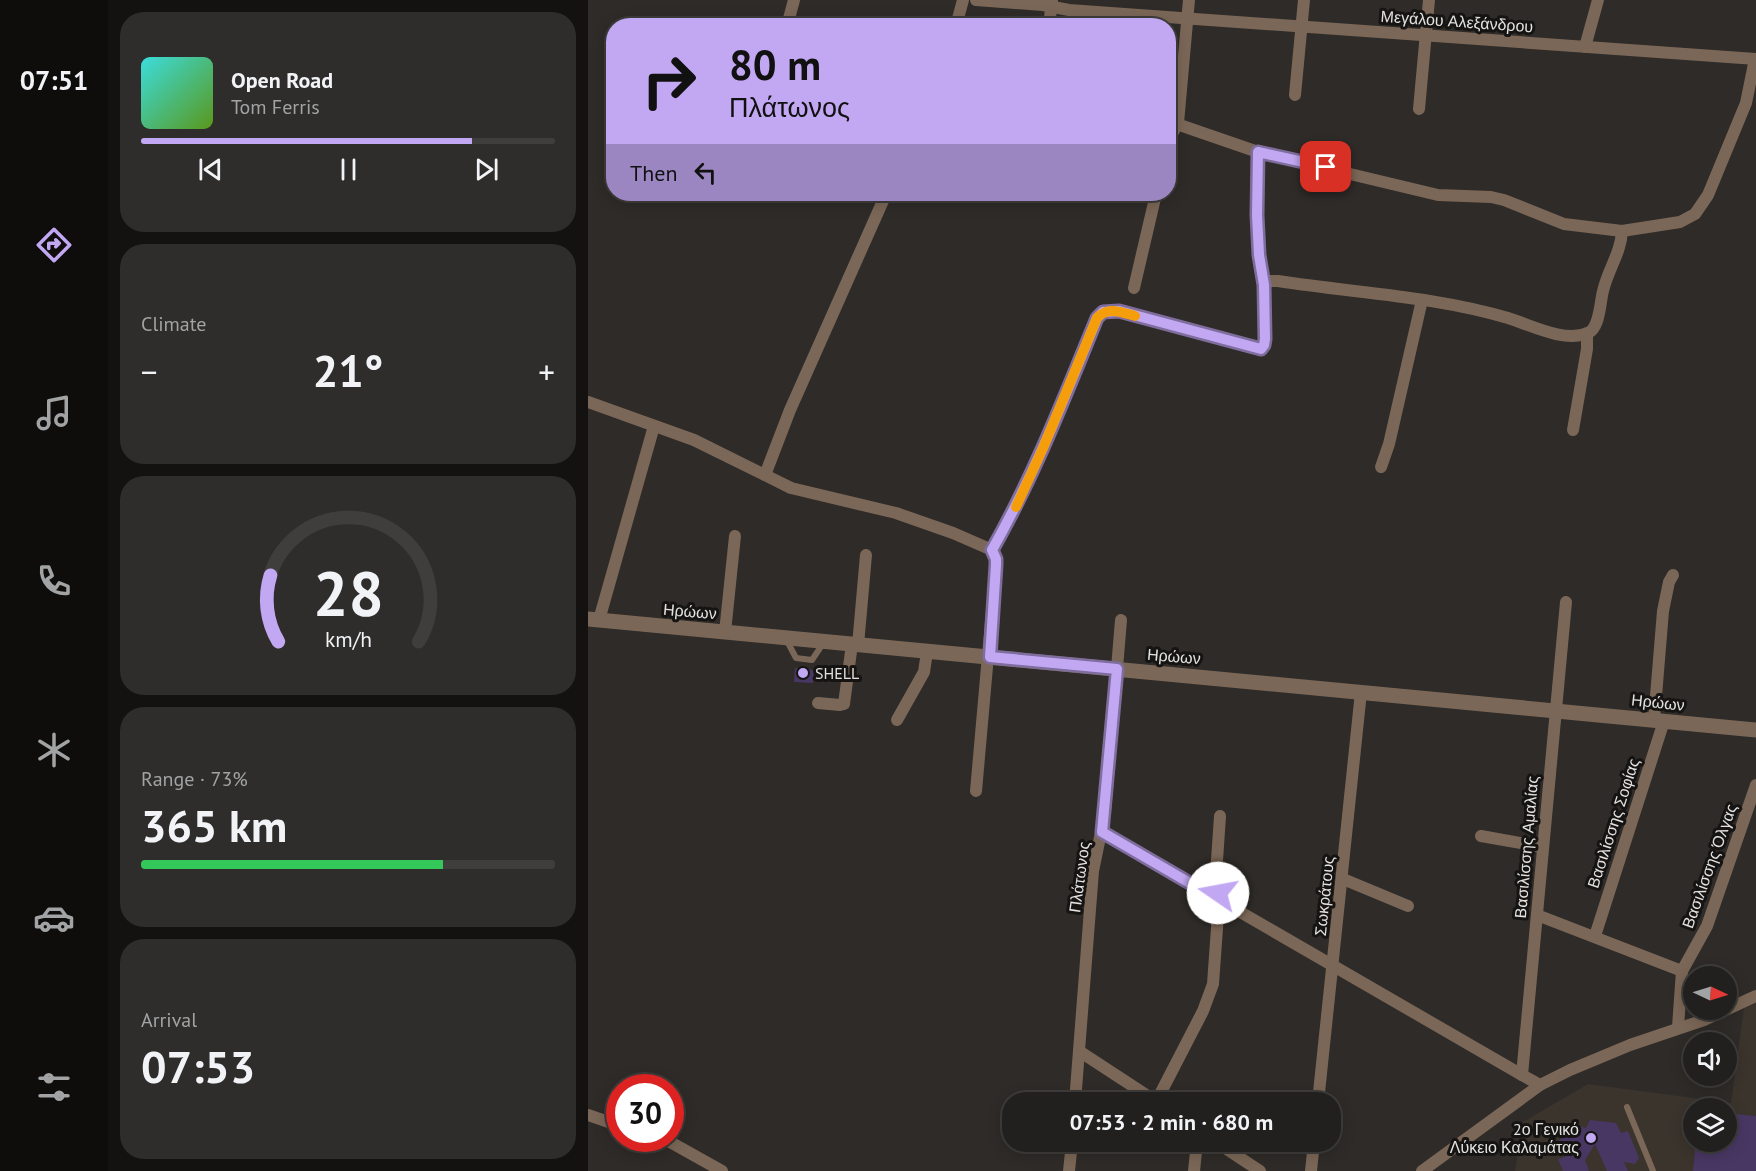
<!DOCTYPE html>
<meta charset="utf-8">
<style>
:root{--surface:#22201e;--page:#2e2d2b;--text:#f1f3f6;--muted:#a2a3a4;--line:#3f3e3c;--accent:#c2a8f2}
body{margin:0;font-family:"PT Sans",sans-serif;background:var(--page);color:var(--text);height:100vh;display:flex;flex-direction:column;font-size:22px;white-space:nowrap}
*{box-sizing:border-box;margin:0}
p{font-size:20px;color:var(--muted)}
.icon{flex:none;width:33px;height:33px;fill:none;stroke:currentColor;stroke-width:2;stroke-linecap:round;stroke-linejoin:round}
.map{position:relative;flex:1;overflow:hidden}
.panel{display:flex;flex-direction:column;gap:12px;padding:12px;background:#131210;width:480px}
.panel>*{flex:none}
.guide{position:absolute;left:18px;top:18px;width:570px;height:183px;border-radius:24px;box-shadow:0 3px 15px #0003,0 0 0 2px var(--line);background:#c2a8f2;color:#111;overflow:hidden}
.needle{width:39px;rotate:94deg}
.buttons{position:absolute;left:1095px;top:966px;display:grid;gap:12px}
.buttons a{display:grid;place-items:center;width:54px;height:54px;border-radius:50%;background:var(--surface);box-shadow:0 3px 15px #0003,0 0 0 2px var(--line);font-size:30px}
.speed{position:absolute;left:18px;top:1074px;display:flex;gap:12px;font-size:30px;font-weight:700;text-align:center}
.speed>*{display:grid;place-content:center;width:78px;height:78px;border-radius:50%;background:var(--surface);box-shadow:0 3px 15px #0003,0 0 0 2px var(--line);line-height:1}
.speed .limit{border:9px solid #d22;background:#fff;color:#111}
.pin{position:absolute;display:grid;place-items:center;width:51px;height:51px;color:#fff;margin:-26px;border-radius:12px;box-shadow:0 3px 9px #0006}
.me{position:absolute;width:66px;margin:-33px;rotate:282deg;stroke-linejoin:round;filter:drop-shadow(0 0 4px #0008)}
.turn{display:flex;align-items:center;gap:21px;height:126px;padding:0 24px;font-size:27px}
.turn .icon{width:78px;height:78px;stroke-width:2.5}
.turn b{display:block;font-size:42px;line-height:51px}
.then{display:flex;align-items:center;height:57px;padding:0 24px;background:#0003;gap:12px;font-size:22px}
.big{font-size:45px;font-weight:600;line-height:1.1}
.panel .widget{flex:1;display:flex;flex-direction:column;justify-content:center;gap:9px;min-width:0;padding:0 21px;border-radius:24px;background:var(--page)}
.panel .dial{align-items:center;gap:0}
.dial svg{height:156px;overflow:visible;fill:none;stroke:var(--line);stroke-width:7;stroke-linecap:round;text-anchor:middle}
.dial text{fill:var(--text);stroke:none}
.song{display:flex;align-items:center;gap:18px}
.cover{width:72px;height:72px;border-radius:9px;background:linear-gradient(135deg,hsl(180 70% 55%),hsl(90 70% 35%))}
.played{height:6px;border-radius:3px;background:linear-gradient(90deg,var(--accent) 80%,var(--line) 80%)}
.keys{display:flex;justify-content:space-around;direction:ltr}
.heat{display:flex;justify-content:space-between;align-items:center;font-size:33px;direction:ltr}
.charge{height:9px;border-radius:4px;background:linear-gradient(90deg,#34c759 73%,var(--line) 0)}
.trip{position:absolute;left:414px;top:1092px;width:339px;height:60px;border-radius:24px;background:var(--surface);box-shadow:0 3px 15px #0003,0 0 0 2px var(--line);font-weight:600;line-height:60px;text-align:center}
main{display:flex;flex:1;min-height:0}
.dock{display:flex;flex-direction:column;width:108px;justify-content:space-around;align-items:center;background:#0e0d0c;color:var(--muted)}
.dock .icon{width:42px;height:42px}
.dock .on{color:var(--accent)}
.dock b{font-size:27px;color:var(--text)}
.map>svg:first-child{display:block}
.built{fill:#3b342d;fill-rule:evenodd}
.building{fill:#483763}
.lines{fill:none;stroke-linecap:round;stroke-linejoin:round}
.service{stroke:#7b6757;stroke-width:6}
.minor{stroke:#7b6757;stroke-width:12}
.tertiary{stroke:#7b6757;stroke-width:15}
.route-casing{stroke:#7e6d9d;stroke-width:15}
.route{stroke:#c2a8f2;stroke-width:10}
.slow{stroke:#f59e0b;stroke-width:10}
.poi-dot{fill:#c2a8f2;stroke:#151412;stroke-width:2}
.labels{text-anchor:middle;dominant-baseline:central;stroke-width:6;stroke-linejoin:round;paint-order:stroke}
.street-label{font-size:16px;fill:#e4e2e0;stroke:#151412}
.poi-label{font-size:16px;fill:#e4e2e0;stroke:#151412;text-anchor:start}
</style>
<main>
<nav class="dock">
<b>07:51</b>
<svg class="icon on" aria-label="directions" viewBox="0 0 24 24"><path d="M12 3l9 9-9 9-9-9zM9 14v-3h6M13 9l2 2-2 2"/></svg>
<svg class="icon" aria-label="music" viewBox="0 0 24 24"><path d="M9 18V5l10-2v13"/><circle cx="6" cy="18" r="3"/><circle cx="16" cy="16" r="3"/></svg>
<svg class="icon" aria-label="phone" viewBox="0 0 24 24"><path d="M5 4h4l2 5-3 2q2 4 5 5l2-3 5 2v4C11 20 4 13 5 4z"/></svg>
<svg class="icon" aria-label="climate" viewBox="0 0 24 24"><path d="M12 3v18M4 7l16 10M4 17L20 7"/></svg>
<svg class="icon" aria-label="car" viewBox="0 0 24 24"><path d="M5 17H2v-5l4-1 3-4h7l3 4 3 1v5h-3M9 17h6M6 11h13"/><circle cx="7" cy="17" r="2"/><circle cx="17" cy="17" r="2"/></svg>
<svg class="icon" aria-label="filters" viewBox="0 0 24 24"><path d="M4 7h16M4 17h16"/><circle cx="9" cy="7" r="2"/><circle cx="15" cy="17" r="2"/></svg>
</nav>
<section class="panel">
<div class="widget">
<div class="song"><i class="cover"></i><div><b>Open Road</b><p>Tom Ferris</p></div></div>
<div class="played"></div>
<div class="keys"><svg class="icon" aria-label="previous" viewBox="0 0 24 24"><path d="M18 5L8 12l10 7zM5 5v14"/></svg><svg class="icon" aria-label="pause" viewBox="0 0 24 24"><path d="M8 5v14M16 5v14"/></svg><svg class="icon" aria-label="next" viewBox="0 0 24 24"><path d="M6 5l10 7-10 7zM19 5v14"/></svg></div>
</div>
<div class="widget"><p>Climate</p>
<div class="heat"><a>−</a><b class="big">21°</b><a>+</a></div>
</div>
<div class="widget dial"><svg viewBox="0 0 100 80">
<path d="M14 69A42 42 0 1 1 86 69"/>
<path d="M14 69A42 42 0 0 1 10 35" stroke="#c2a8f2"/>
<text x="50" y="56" font-size="32" font-weight="700">28</text>
<text x="50" y="72" font-size="11">km/h</text>
</svg></div>
<div class="widget"><p>Range · 73%</p><b class="big">365 km</b><div class="charge"></div></div>
<div class="widget"><p>Arrival</p><b class="big">07:53</b></div>
</section>
<div class="map">
<svg width="1168" height="1171" viewBox="0 0 1168 1171">
<rect width="100%" height="100%" fill="#2e2b28"/>
<path class="built" d="M1168,1003v168h-241l8,-49 65,-38 143,19 13,-95zM1106,1108h32v34h-32z"/>
<g class="building">
<polygon points="207,668 226,670 225,683 206,682"/>
<polygon points="1138,1113 1168,1116 1168,1171 1105,1171 1108,1142 1138,1142"/>
<polygon points="1002,1120 1028,1123 1033,1133 1040,1131 1051,1158 1047,1164 1036,1162 1040,1171 1019,1171 1007,1144 997,1160 1001,1171 975,1171 970,1159 979,1156 970,1142 986,1125 998,1128"/>
</g>
<g class="lines">
<g class="service">
<polyline points="198,639 208,658 224,660 236,642"/>
<polyline points="1039,1107 1065,1171"/>
</g>
<g class="minor">
<polyline points="388,0 455,5 481,10 1168,59"/>
<polyline points="199,26 206,0"/>
<polyline points="368,26 375,0"/>
<polyline points="461,26 464,1"/>
<polyline points="997,47 1010,0"/>
<polyline points="707,95 716,0"/>
<polyline points="831,109 841,0"/>
<polyline points="580,121 670,152 850,195 903,197 916,200 976,224 1034,231 1092,222 1107,214 1120,195 1158,103 1167,59"/>
<polyline points="580,141 590,123 601,0"/>
<path d="M676,285l6,-4h8c77,12 156,15 230,37 23,7 56,25 80,15 12,-5 12,-31 15,-42 5,-22 18,-38 19,-60"/>
<polyline points="546,288 568,194"/>
<polyline points="0,402 106,440 203,488 308,513 365,533 404,550 408,559 408,565 388,791"/>
<polyline points="985,430 999,349 999,333"/>
<polyline points="793,467 801,444 834,300"/>
<polyline points="177,475 202,410 298,194"/>
<path d="M404,550c42,-74 73,-154 105,-232l6,-6 15,-1 136,37 7,1 3,-4v-60l-5,-30 -2,-40 1,-63"/>
<polyline points="11,620 66,426"/>
<polyline points="137,632 147,536"/>
<polyline points="270,645 278,555"/>
<polyline points="230,703 252,705 256,704 264,644"/>
<polyline points="309,720 336,672 339,652"/>
<polyline points="1066,720 1075,611 1081,582 1085,575"/>
<polyline points="514,832 934,1075"/>
<polyline points="893,836 955,847"/>
<polyline points="755,879 820,906"/>
<polyline points="949,915 1094,971"/>
<polyline points="1007,936 1076,721"/>
<polyline points="1090,1027 1094,971 1119,926 1168,785"/>
<polyline points="491,1051 569,1102"/>
<polyline points="952,1085 934,1075 978,602"/>
<polyline points="487,1102 505,871 517,813 533,620"/>
<polyline points="568,1102 615,1011 625,984 631,900 628,875 632,816"/>
<polyline points="730,1102 773,692"/>
<polyline points="0,1115 32,1126"/>
<polyline points="75,1138 134,1171"/>
<polyline points="628,1142 672,1171"/>
<polyline points="481,1171 484,1142"/>
<polyline points="606,1171 609,1142"/>
<polyline points="723,1171 726,1142"/>
<polyline points="834,1171 952,1085 982,1070 1042,1045 1116,1020 1168,996"/>
</g>
<polyline class="tertiary" points="0,619 1168,730"/>
</g>
<g class="lines">
<g class="route-casing">
<path id="route" d="M630,893l1,7 -117,-68 15,-163 -127,-12 6,-92v-6l-4,-9c42,-74 73,-154 105,-232l6,-6 16,-1 142,38 3,-4 1,-6 -1,-54 -5,-30 -2,-40 1,-63 68,15"/>
</g>
<use href="#route" class="route"/>
<path class="slow" d="M428,507l27,-59 54,-130c11,-12 24,-6 38,-2"/>
</g>
<g class="poi-dot">
<circle cx="215" cy="673" r="6"/>
<circle cx="1003" cy="1138" r="6"/>
</g>
<g class="labels">
<g class="street-label">
<text transform="translate(869 21) rotate(4)">Μεγάλου Αλεξάνδρου</text>
<text transform="translate(102 611) rotate(5)">Ηρώων</text>
<text transform="translate(586 656) rotate(5)">Ηρώων</text>
<text transform="translate(1070 702) rotate(6)">Ηρώων</text>
<text transform="translate(1025 823) rotate(-72)">Βασιλίσσης Σοφίας</text>
<text transform="translate(938 847) rotate(-85)">Βασιλίσσης Αμαλίας</text>
<text transform="translate(1121 866) rotate(-70)">Βασιλίσσης Όλγας</text>
<text transform="translate(491 877) rotate(-82)">Πλάτωνος</text>
<text transform="translate(736 896) rotate(-84)">Σωκράτους</text>
</g>
<g class="poi-label">
<text x="227" y="673">SHELL</text>
<text x="991" y="1129" text-anchor="end">2ο Γενικό<tspan x="991" dy="18">Λύκειο Καλαμάτας</tspan></text>
</g>
</g>
</svg>
<div class="buttons">
<a><svg class="needle" viewBox="-14 -14 28 28"><path d="M0-13l5 13h-10z" fill="#e53935"/><path d="M0 13l5-13h-10z" fill="#a2a3a4"/></svg></a>
<a><svg class="icon" aria-label="sound" viewBox="0 0 24 24"><path d="M4 9h4l5-4v14l-5-4H4zM17 9q2 3 0 6"/></svg></a>
<a><svg class="icon" aria-label="layers" viewBox="0 0 24 24"><path d="M12 4l9 5-9 5-9-5zM3 14l9 5 9-5"/></svg></a>
</div>
<div class="speed"><div class="limit">30</div></div>
<div class="pin" style="left:738px;top:167px;background:#d93025"><svg class="icon" aria-label="arrive" viewBox="0 0 24 24"><path d="M6 21V4h12l-3 4 3 4H6"/></svg></div>
<svg class="me" style="left:630px;top:893px" viewBox="-20 -20 40 40"><circle r="19" fill="#fff"/><path d="M0-13L10 11 0 6-10 11z" fill="#c2a8f2"/></svg>
<div class="trip">07:53 · 2 min · 680 m</div>
<div class="guide">
<div class="turn"><svg class="icon" aria-label="right" viewBox="0 0 24 24"><path d="M7 20v-9h11M14 6l5 5-5 5"/></svg><div><b>80 m</b>Πλάτωνος</div></div>
<div class="then">Then<svg class="icon" aria-label="left" viewBox="0 0 24 24"><path d="M17 20v-9H6M10 6l-5 5 5 5"/></svg></div>
</div>
</div>
</main>
